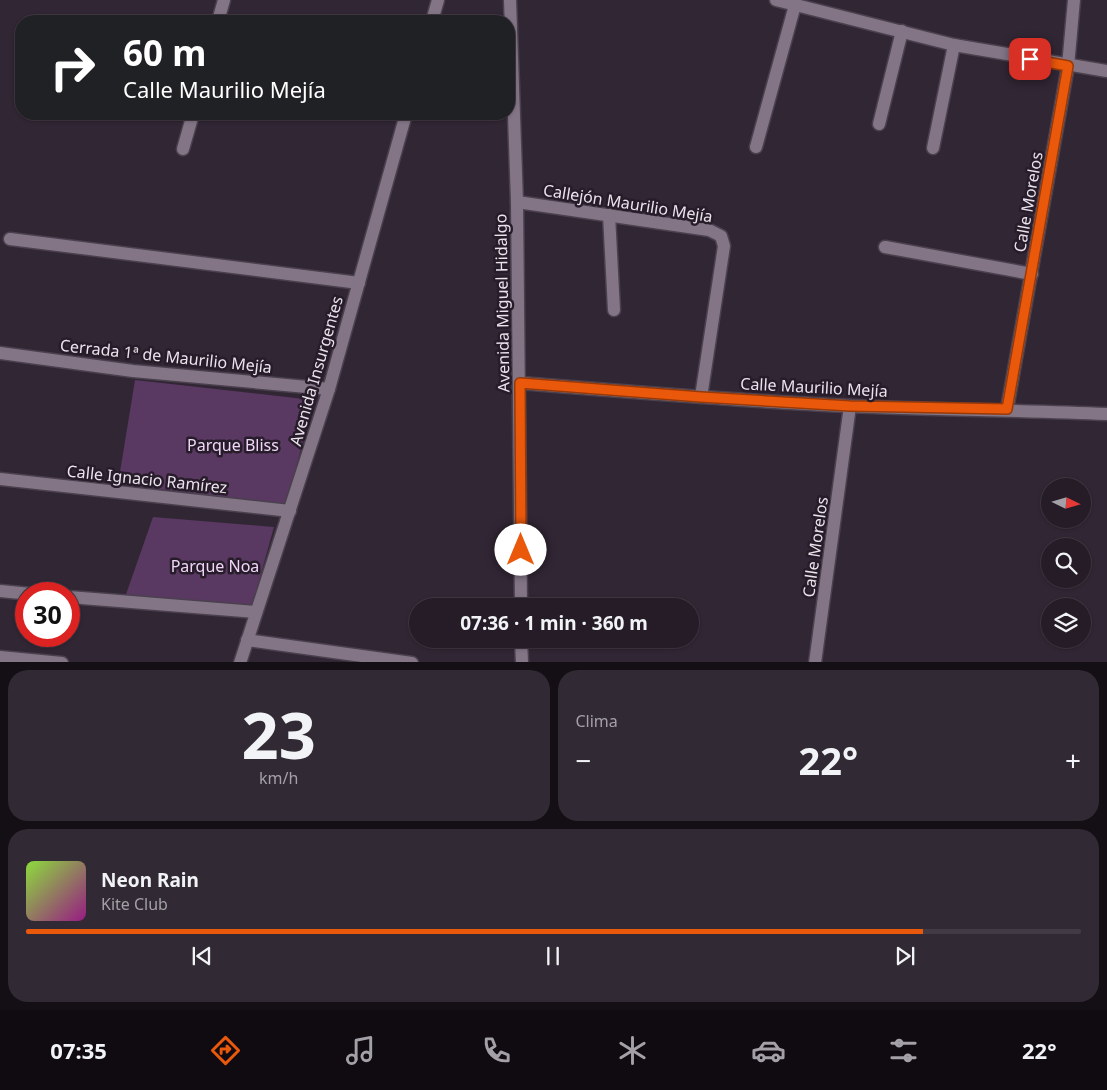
<!DOCTYPE html>
<html lang="es">
<meta charset="utf-8">
<style>
:root{--surface:#251c27;--page:#312933;--text:#f1f3f6;--muted:#a3a1a7;--line:#423a44;--accent:#ea580c}
body{margin:0;font-family:"Noto Sans",sans-serif;background:var(--page);color:var(--text);height:100vh;display:flex;flex-direction:column;font-size:19px;white-space:nowrap}
*{box-sizing:border-box;margin:0}
p{font-size:16px;color:var(--muted)}
.icon{flex:none;width:28px;height:28px;fill:none;stroke:currentColor;stroke-width:2;stroke-linecap:round;stroke-linejoin:round}
.map{position:relative;height:662px;overflow:hidden}
.drawer{display:flex;flex-direction:column;gap:8px;padding:8px;background:#140f15;flex:1}
.drawer>*{flex:none}
.top-card{position:absolute;left:15px;top:15px;width:500px;height:105px;border-radius:20px;box-shadow:0 1px 4px #0004,0 0 0 1px var(--line);background:#202124;color:#fff;overflow:hidden}
.needle{width:32px;rotate:95deg}
.fabs{position:absolute;left:1041px;top:478px;display:grid;gap:10px}
.fabs a{display:grid;place-items:center;width:50px;height:50px;border-radius:50%;background:var(--surface);box-shadow:0 1px 4px #0004,0 0 0 1px var(--line);font-size:25px}
.speed{position:absolute;left:15px;top:582px;display:flex;gap:10px;font-size:25px;font-weight:700;text-align:center}
.speed>*{display:grid;place-content:center;width:65px;height:65px;border-radius:50%;background:var(--surface);box-shadow:0 1px 4px #0004,0 0 0 1px var(--line);line-height:1}
.speed .limit{border:8px solid #d22;background:#fff;color:#111}
.pin{position:absolute;display:grid;place-items:center;width:42px;height:42px;color:#fff;margin:-21px;border-radius:10px;box-shadow:0 2px 8px #0006}
.me{position:absolute;width:55px;margin:-28px;rotate:0deg;stroke-linejoin:round;filter:drop-shadow(0 0 4px #0008)}
.turn{display:flex;align-items:center;gap:18px;height:105px;padding:0 25px;font-size:22px}
.turn .icon{width:65px;height:65px;stroke-width:2.5}
.turn b{display:block;font-size:35px;line-height:42px}
.big{font-size:38px;font-weight:700;line-height:1.1}
.drawer .widget{flex:1;display:flex;flex-direction:column;justify-content:center;gap:8px;min-width:0;padding:0 18px;border-radius:20px;background:var(--page)}
.drawer .dial{align-items:center;gap:0}
.dial b{font-size:65px;line-height:1}
.song{display:flex;align-items:center;gap:15px}
.cover{width:60px;height:60px;border-radius:8px;background:linear-gradient(135deg,hsl(90 70% 55%),hsl(310 70% 35%))}
.played{height:5px;border-radius:2px;background:linear-gradient(90deg,var(--accent) 85%,var(--line) 85%)}
.keys{display:flex;justify-content:space-around;direction:ltr}
.heat{display:flex;justify-content:space-between;align-items:center;font-size:28px;direction:ltr}
.drawer .tiles{flex:1;display:grid;gap:8px;grid-template-columns:1fr 1fr}
.widget:last-child{grid-column:span 2}
.trip{position:absolute;left:409px;top:598px;width:290px;height:50px;border-radius:25px;background:var(--surface);box-shadow:0 1px 4px #0004,0 0 0 1px var(--line);font-weight:700;line-height:50px;text-align:center}
.tab-bar{display:flex;height:80px;justify-content:space-around;align-items:center;background:#0f0b10;color:var(--muted)}
.tab-bar .icon{width:35px;height:35px}
.tab-bar .current{color:var(--accent)}
.tab-bar b{font-size:22px;color:var(--text)}
.map>svg:first-child{display:block}
.green{fill:#593861}
.lines{fill:none;stroke-linecap:round;stroke-linejoin:round}
.minor-casing{stroke:#4b414e;stroke-width:15}
.minor{stroke:#837586;stroke-width:12}
.route-casing{stroke:#983908;stroke-width:12}
.route{stroke:#ea580c;stroke-width:9}
.labels{text-anchor:middle;dominant-baseline:central;stroke-width:5;stroke-linejoin:round;paint-order:stroke}
.street-label{font-size:16px;fill:#eae3ec;stroke:#271c2a}
.park-label{font-size:16px;fill:#f1d6f8;stroke:#271c2a}
</style>
<div class="map">
<svg width="1107" height="663" viewBox="0 0 1107 663">
<rect width="100%" height="100%" fill="#312634"/>
<g class="green">
<polygon points="135,380 313,400 287,505 118,484"/>
<polygon points="153,517 274,527 252,606 124,600"/>
</g>
<g class="lines">
<g class="minor-casing">
<g id="minor">
<polyline points="510,0 517,202 521,606"/>
<polyline points="776,0 954,45 1107,71"/>
<polyline points="218,21 224,0"/>
<polyline points="432,21 438,0"/>
<polyline points="879,124 902,31"/>
<polyline points="756,147 795,5"/>
<polyline points="933,148 954,45"/>
<polyline points="183,149 193,114"/>
<polyline points="517,202 709,230 721,236 724,246 701,397"/>
<polyline points="609,215 614,310"/>
<polyline points="10,239 359,283"/>
<polyline points="885,247 1032,274"/>
<polyline points="0,353 133,371 329,389"/>
<path d="M520,383c110,9 219,18 329,23 86,4 172,4 258,8"/>
<polyline points="1007,409 1068,66 1074,0"/>
<polyline points="0,479 290,511"/>
<polyline points="0,591 31,594"/>
<polyline points="69,597 256,612"/>
<polyline points="521,639 522,663"/>
<polyline points="247,640 412,663"/>
<polyline points="0,657 62,663"/>
<polyline points="240,663 329,389 406,114"/>
<polyline points="815,663 850,406"/>
</g>
</g>
<use href="#minor" class="minor"/>
</g>
<g class="lines">
<g class="route-casing">
<polyline id="route" points="521,550 520,383 701,397 850,406 1007,409 1068,66 1030,59"/>
</g>
<use href="#route" class="route"/>
</g>
<g class="labels">
<g class="street-label">
<text transform="translate(1028 202) rotate(-80)">Calle Morelos</text>
<text transform="translate(628 203) rotate(9)">Callejón Maurilio Mejía</text>
<text transform="translate(502 303) rotate(-91)">Avenida Miguel Hidalgo</text>
<text transform="translate(166 356) rotate(6)">Cerrada 1ª de Maurilio Mejía</text>
<text transform="translate(316 371) rotate(-74)">Avenida Insurgentes</text>
<text transform="translate(814 387) rotate(3)">Calle Maurilio Mejía</text>
<text transform="translate(147 479) rotate(6)">Calle Ignacio Ramírez</text>
<text transform="translate(815 547) rotate(-82)">Calle Morelos</text>
</g>
<g class="park-label">
<text x="233" y="445">Parque Bliss</text>
<text x="215" y="566">Parque Noa</text>
</g>
</g>
</svg>
<div class="fabs">
<a><svg class="needle" viewBox="-14 -14 28 28"><path d="M0-13l5 13h-10z" fill="#e53935"/><path d="M0 13l5-13h-10z" fill="#a3a1a7"/></svg></a>
<a><svg class="icon" aria-label="search" viewBox="0 0 24 24"><circle cx="10" cy="10" r="6"/><path d="M15 15l6 6"/></svg></a>
<a><svg class="icon" aria-label="layers" viewBox="0 0 24 24"><path d="M12 4l9 5-9 5-9-5zM3 14l9 5 9-5"/></svg></a>
</div>
<div class="speed"><div class="limit">30</div></div>
<div class="pin" style="left:1030px;top:59px;background:#d93025"><svg class="icon" aria-label="arrive" viewBox="0 0 24 24"><path d="M6 21V4h12l-3 4 3 4H6"/></svg></div>
<svg class="me" style="left:521px;top:550px" viewBox="-20 -20 40 40"><circle r="19" fill="#fff"/><path d="M0-13L10 11 0 6-10 11z" fill="#ea580c"/></svg>
<div class="trip">07:36 · 1 min · 360 m</div>
<div class="top-card">
<div class="turn"><svg class="icon" aria-label="right" viewBox="0 0 24 24"><path d="M7 20v-9h11M14 6l5 5-5 5"/></svg><div><b>60 m</b>Calle Maurilio Mejía</div></div>
</div>
</div>
<section class="drawer">
<div class="tiles">
<div class="widget dial"><b>23</b><p>km/h</p></div>
<div class="widget"><p>Clima</p>
<div class="heat"><a>−</a><b class="big">22°</b><a>+</a></div>
</div>
<div class="widget">
<div class="song"><i class="cover"></i><div><b>Neon Rain</b><p>Kite Club</p></div></div>
<div class="played"></div>
<div class="keys"><svg class="icon" aria-label="previous" viewBox="0 0 24 24"><path d="M18 5L8 12l10 7zM5 5v14"/></svg><svg class="icon" aria-label="pause" viewBox="0 0 24 24"><path d="M8 5v14M16 5v14"/></svg><svg class="icon" aria-label="next" viewBox="0 0 24 24"><path d="M6 5l10 7-10 7zM19 5v14"/></svg></div>
</div>
</div>
</section>
<nav class="tab-bar">
<b>07:35</b>
<svg class="icon current" aria-label="directions" viewBox="0 0 24 24"><path d="M12 3l9 9-9 9-9-9zM9 14v-3h6M13 9l2 2-2 2"/></svg>
<svg class="icon" aria-label="music" viewBox="0 0 24 24"><path d="M9 18V5l10-2v13"/><circle cx="6" cy="18" r="3"/><circle cx="16" cy="16" r="3"/></svg>
<svg class="icon" aria-label="phone" viewBox="0 0 24 24"><path d="M5 4h4l2 5-3 2q2 4 5 5l2-3 5 2v4C11 20 4 13 5 4z"/></svg>
<svg class="icon" aria-label="climate" viewBox="0 0 24 24"><path d="M12 3v18M4 7l16 10M4 17L20 7"/></svg>
<svg class="icon" aria-label="car" viewBox="0 0 24 24"><path d="M5 17H2v-5l4-1 3-4h7l3 4 3 1v5h-3M9 17h6M6 11h13"/><circle cx="7" cy="17" r="2"/><circle cx="17" cy="17" r="2"/></svg>
<svg class="icon" aria-label="filters" viewBox="0 0 24 24"><path d="M4 7h16M4 17h16"/><circle cx="9" cy="7" r="2"/><circle cx="15" cy="17" r="2"/></svg>
<b>22°</b>
</nav>
